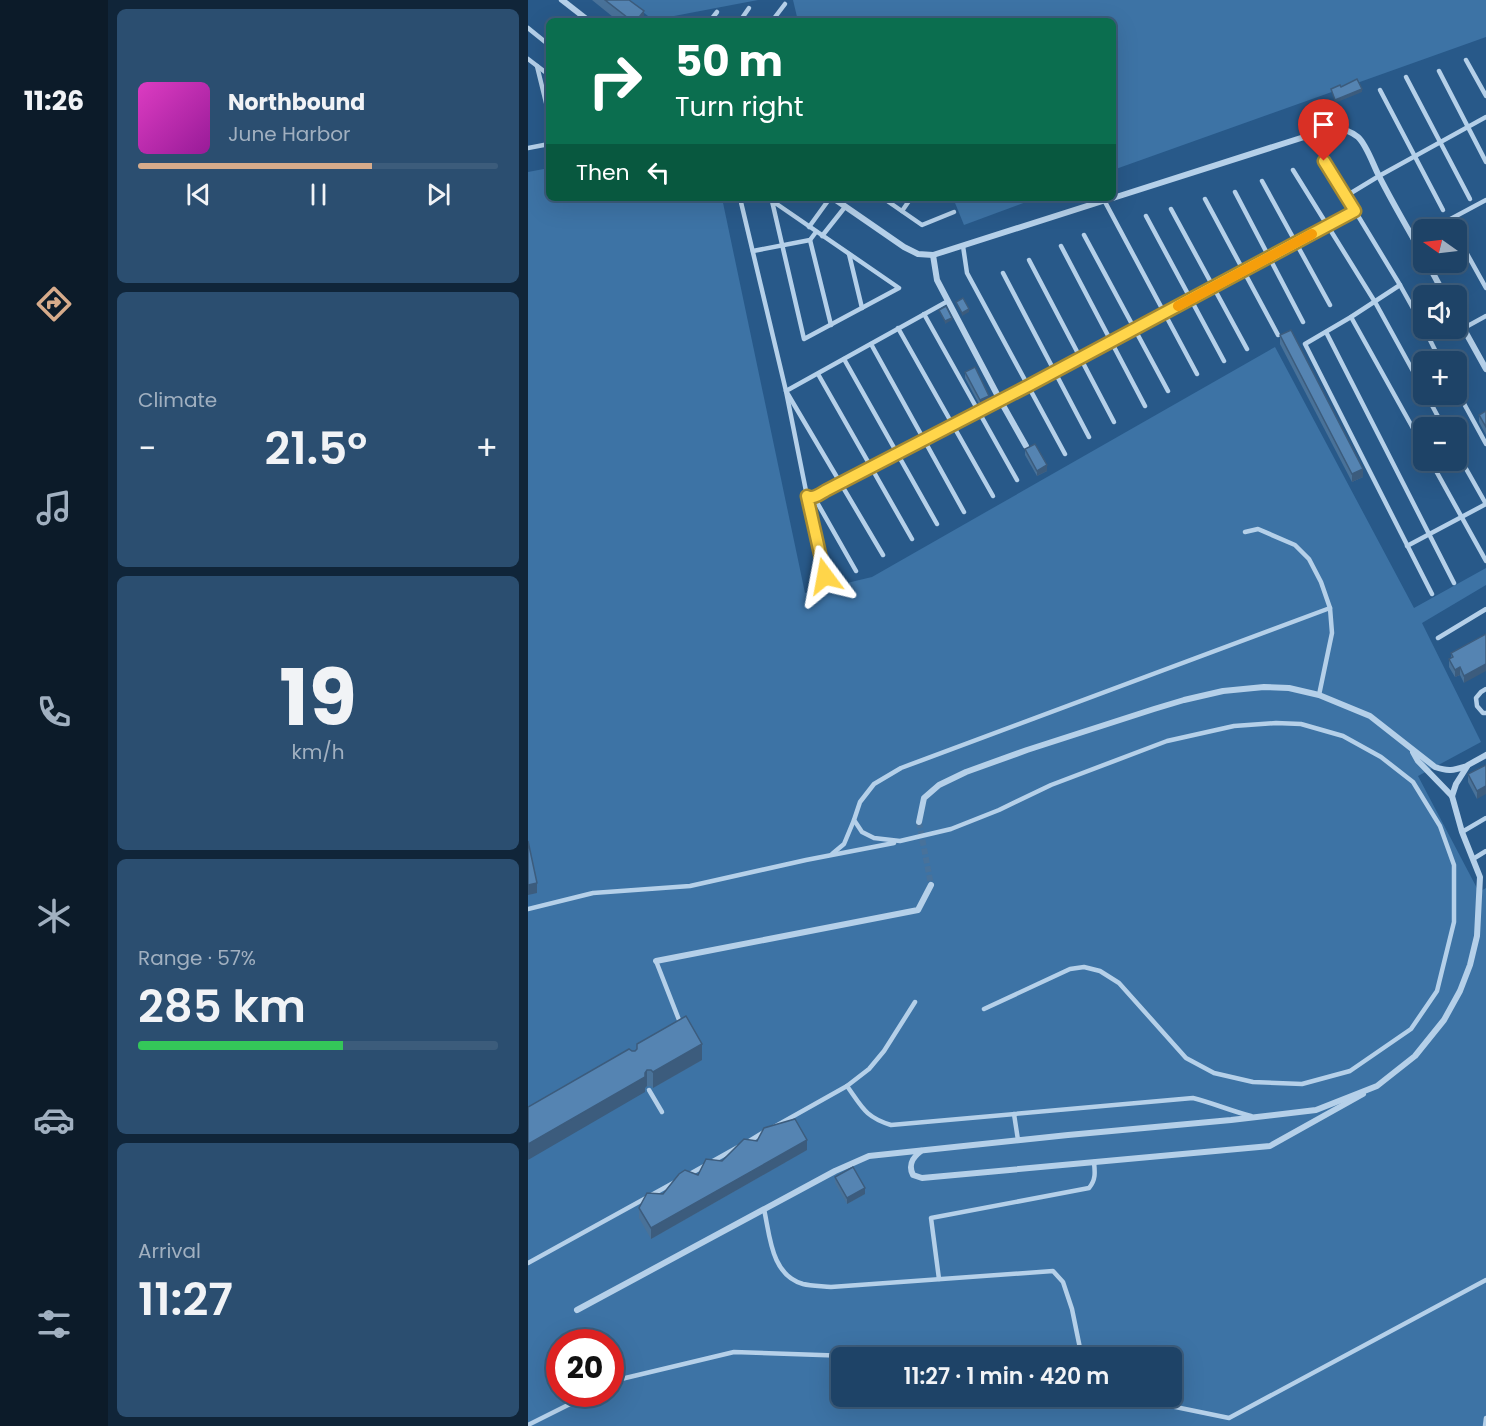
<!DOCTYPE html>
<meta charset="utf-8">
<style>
:root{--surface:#1e4367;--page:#2b4e70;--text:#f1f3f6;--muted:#a1b0c0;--line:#3c5c7b;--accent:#d6ab8b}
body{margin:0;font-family:Poppins,sans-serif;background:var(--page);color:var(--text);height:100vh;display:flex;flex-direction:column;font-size:22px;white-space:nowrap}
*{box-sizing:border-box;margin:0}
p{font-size:20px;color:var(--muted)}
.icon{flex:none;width:33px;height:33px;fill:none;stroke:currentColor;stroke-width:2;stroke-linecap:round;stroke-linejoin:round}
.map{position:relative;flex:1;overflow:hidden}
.sheet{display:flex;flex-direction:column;gap:9px;padding:9px;background:#102539;width:420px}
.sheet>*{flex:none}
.banner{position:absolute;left:18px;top:18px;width:570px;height:183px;border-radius:9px;box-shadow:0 6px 24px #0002,0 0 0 2px var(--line);background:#0b6e4f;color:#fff;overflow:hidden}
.needle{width:39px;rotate:284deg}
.controls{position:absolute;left:885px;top:219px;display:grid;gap:12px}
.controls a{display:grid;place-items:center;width:54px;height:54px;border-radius:9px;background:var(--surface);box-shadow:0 6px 24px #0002,0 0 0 2px var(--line);font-size:30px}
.speed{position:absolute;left:18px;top:1329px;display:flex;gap:12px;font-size:30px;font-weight:700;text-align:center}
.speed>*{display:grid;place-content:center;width:78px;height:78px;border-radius:50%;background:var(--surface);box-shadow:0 6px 24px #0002,0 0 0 2px var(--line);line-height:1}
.speed .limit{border:9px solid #d22;background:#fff;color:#111}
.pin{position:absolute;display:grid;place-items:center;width:51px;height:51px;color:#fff;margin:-62px -26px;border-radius:50% 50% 50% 0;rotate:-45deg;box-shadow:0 0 6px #0007}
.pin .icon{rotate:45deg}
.me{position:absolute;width:66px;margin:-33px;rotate:347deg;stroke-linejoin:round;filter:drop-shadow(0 0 4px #0008)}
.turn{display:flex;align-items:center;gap:21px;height:126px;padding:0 30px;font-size:27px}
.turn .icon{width:78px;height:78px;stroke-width:2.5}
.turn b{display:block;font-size:42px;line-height:51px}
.then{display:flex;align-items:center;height:57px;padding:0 30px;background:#0003;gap:12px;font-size:22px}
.big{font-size:45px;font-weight:600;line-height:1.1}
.sheet .tile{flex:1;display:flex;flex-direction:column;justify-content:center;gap:9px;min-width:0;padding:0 21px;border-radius:9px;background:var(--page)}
.sheet .dial{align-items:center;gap:0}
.dial b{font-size:78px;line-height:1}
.song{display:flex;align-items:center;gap:18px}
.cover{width:72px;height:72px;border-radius:9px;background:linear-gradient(135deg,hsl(310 70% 55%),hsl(300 70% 35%))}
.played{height:6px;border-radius:3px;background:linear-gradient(90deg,var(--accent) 65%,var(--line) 65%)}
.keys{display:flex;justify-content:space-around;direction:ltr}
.heat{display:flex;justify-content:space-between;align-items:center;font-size:33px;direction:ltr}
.charge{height:9px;border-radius:4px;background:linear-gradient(90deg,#34c759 57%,var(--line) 0)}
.trip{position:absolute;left:303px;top:1347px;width:351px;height:60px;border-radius:9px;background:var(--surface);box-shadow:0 6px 24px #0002,0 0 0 2px var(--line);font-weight:600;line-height:60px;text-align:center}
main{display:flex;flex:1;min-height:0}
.dock{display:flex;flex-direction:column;width:108px;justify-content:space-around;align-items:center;background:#0c1b29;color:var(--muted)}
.dock .icon{width:42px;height:42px}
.dock .on{color:var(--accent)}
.dock b{font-size:27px;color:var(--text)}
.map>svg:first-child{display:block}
.green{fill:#3d73a5;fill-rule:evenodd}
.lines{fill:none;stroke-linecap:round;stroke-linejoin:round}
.street-tunnel{stroke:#48729b;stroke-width:6;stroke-dasharray:6 3;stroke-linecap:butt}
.lane{stroke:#b5d0e9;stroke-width:4.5}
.street{stroke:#b5d0e9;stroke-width:6}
.wall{fill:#497299}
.shaded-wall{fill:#3c5c7d}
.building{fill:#5584b2;stroke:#3c5c7d;stroke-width:1.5}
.route-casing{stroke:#a68a30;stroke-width:15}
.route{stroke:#ffd54a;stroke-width:10}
.slow{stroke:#f59e0b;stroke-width:10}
</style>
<main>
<nav class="dock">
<b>11:26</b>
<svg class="icon on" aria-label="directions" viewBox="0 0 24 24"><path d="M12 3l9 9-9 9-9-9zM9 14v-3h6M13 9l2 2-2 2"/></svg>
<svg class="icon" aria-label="music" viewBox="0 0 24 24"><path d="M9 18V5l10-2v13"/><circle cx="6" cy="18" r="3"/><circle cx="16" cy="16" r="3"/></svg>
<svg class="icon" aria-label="phone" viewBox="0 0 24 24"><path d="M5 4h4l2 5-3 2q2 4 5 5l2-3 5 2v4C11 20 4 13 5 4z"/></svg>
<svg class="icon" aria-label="climate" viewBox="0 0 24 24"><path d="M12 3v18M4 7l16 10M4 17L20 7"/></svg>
<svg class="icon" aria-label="car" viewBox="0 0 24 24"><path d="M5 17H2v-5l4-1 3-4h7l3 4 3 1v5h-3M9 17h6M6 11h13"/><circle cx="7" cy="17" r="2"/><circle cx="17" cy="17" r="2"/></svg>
<svg class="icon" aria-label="filters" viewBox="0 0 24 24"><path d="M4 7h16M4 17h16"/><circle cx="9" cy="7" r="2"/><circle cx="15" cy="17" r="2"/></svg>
</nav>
<section class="sheet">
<div class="tile">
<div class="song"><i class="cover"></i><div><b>Northbound</b><p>June Harbor</p></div></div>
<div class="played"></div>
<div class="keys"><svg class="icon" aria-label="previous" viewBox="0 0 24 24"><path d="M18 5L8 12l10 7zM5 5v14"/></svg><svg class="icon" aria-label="pause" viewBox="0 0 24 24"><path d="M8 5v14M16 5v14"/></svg><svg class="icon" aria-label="next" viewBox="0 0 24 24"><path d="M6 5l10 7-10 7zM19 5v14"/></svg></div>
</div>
<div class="tile"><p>Climate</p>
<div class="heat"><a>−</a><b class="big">21.5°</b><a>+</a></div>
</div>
<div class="tile dial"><b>19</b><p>km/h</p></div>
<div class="tile"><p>Range · 57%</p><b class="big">285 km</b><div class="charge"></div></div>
<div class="tile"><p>Arrival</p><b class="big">11:27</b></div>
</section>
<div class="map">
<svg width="958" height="1426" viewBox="0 0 958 1426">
<rect width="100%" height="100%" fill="#285989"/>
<g class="green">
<polygon points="100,0 230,0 125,20"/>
<polygon points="265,0 958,0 958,37 585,170 585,21 270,21"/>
<path d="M21,168v30h173l83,395 67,-16 403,-230 139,261 72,-40v17l-64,38 59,119 -63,34 61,116 7,-4v538h-958v-1254zM32,1342h50v52h-50zM314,1358h330v38h-330z"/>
<polygon points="425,198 509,198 436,225"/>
</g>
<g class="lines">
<polyline class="street-tunnel" points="391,822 403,885"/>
<g class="lane">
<polyline points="182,21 189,12"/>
<polyline points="212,21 221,8"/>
<polyline points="244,21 257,4"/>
<polyline points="0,28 21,45"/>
<polyline points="0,59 21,75"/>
<polyline points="938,60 958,96"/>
<polyline points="9,66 21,115"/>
<polyline points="911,71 958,162"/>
<polyline points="878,77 942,199"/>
<polyline points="852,90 915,210"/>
<polyline points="0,148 21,144"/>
<polyline points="796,161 818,196"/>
<polyline points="765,170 847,302 896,391"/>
<polyline points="734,181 802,305"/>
<polyline points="707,192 775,322"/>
<polyline points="212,198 258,391 279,496 286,497 500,386 827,211"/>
<polyline points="240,198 371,288 276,339 244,201"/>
<polyline points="355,198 394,225 426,212"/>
<polyline points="677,199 750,335"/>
<polyline points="576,200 669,374"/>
<polyline points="643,209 719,349"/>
<polyline points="374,211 383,198"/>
<polyline points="618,216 696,361"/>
<polyline points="281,227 302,198"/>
<polyline points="902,230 958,200"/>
<polyline points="556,235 640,391"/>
<polyline points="294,236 317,207"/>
<polyline points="885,239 896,233"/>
<polyline points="282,240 303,325"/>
<polyline points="933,243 958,288"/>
<polyline points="435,246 439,273 537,454"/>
<polyline points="533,246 617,406"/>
<polyline points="225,251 282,240 288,232"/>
<polyline points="321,254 334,308"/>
<polyline points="501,260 586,422"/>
<polyline points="475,273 561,437"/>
<polyline points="872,285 896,328"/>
<polyline points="396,314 489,480"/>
<polyline points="823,317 896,448"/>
<polyline points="370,328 465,496"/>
<polyline points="896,328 913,362"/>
<polyline points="936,328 958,316"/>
<polyline points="798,332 926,583"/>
<polyline points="343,344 436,512"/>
<polyline points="316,359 409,524"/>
<polyline points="290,374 384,539"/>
<polyline points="928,389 958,444"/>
<polyline points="898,394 916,428"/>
<polyline points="928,451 958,504"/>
<polyline points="902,460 958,561"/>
<polyline points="279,496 297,576"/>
<polyline points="286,497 328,571"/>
<polyline points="717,532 730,529 767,545 781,559 793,582 802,608 804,633 791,695"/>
<polyline points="879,546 958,504"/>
<polyline points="355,555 258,391 420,301"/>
<polyline points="904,594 777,344 823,317 872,285 818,196 851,176 958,117"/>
<polyline points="910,638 958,609"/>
<polyline points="958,689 953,692 948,698 949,706 955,713 958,713"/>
<polyline points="934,832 958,818"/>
<polyline points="304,854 316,844 326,820"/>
<polyline points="945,859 958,851"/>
<polyline points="0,909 65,893 162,886 278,860 366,843"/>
<polyline points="128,961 153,1025"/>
<polyline points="456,1009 542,969 556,967 572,971 591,983 658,1058 686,1073 725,1082 774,1084 822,1071 883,1029 909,991 926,922 926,865 912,826 885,782 853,757 815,736 773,724 748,723 706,726 639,741 523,785 471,810 423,829 372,841 346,838 334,832 326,820 332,802 346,784 373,768 802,608"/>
<path d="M319,1086c15,21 18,31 44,39l302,-27c20,5 38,13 58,18"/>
<polyline points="121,1090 134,1112"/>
<polyline points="486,1114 490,1140"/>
<polyline points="246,1127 319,1086 341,1069 356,1051 387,1002"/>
<polyline points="218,1143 236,1132"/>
<polyline points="160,1175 210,1147"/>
<path d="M236,1209c6,27 7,66 39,75 8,2 19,2 28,3l222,-16 10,11 9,27 10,49"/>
<polyline points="0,1263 147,1182"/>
<path d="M411,1279l-8,-61 158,-30c7,-8 6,-16 5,-26"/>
<polyline points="82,1383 89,1380 206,1352 379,1358"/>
<polyline points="594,1396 701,1418 958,1280"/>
<polyline points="0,1425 62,1394"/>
<polyline points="957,1426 958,1418"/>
</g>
<g class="street">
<polyline points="34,0 61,21"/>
<polyline points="305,198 376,247 390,254 405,255 584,198"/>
<path d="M585,198l210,-67c13,-4 24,-3 35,6 8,7 15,27 20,37 14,28 30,55 46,83"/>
<polyline points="405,255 409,280 472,400 498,446"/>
<polyline points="899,262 917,296"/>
<polyline points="928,315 958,369"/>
<polyline points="885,752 890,761 924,796"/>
<path d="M391,822l5,-24 15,-13 27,-13 61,-22 127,-41 30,-9 39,-9 41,-4 25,1 30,7 51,21 65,51c14,5 19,3 32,-1"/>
<polyline points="128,961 390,910 403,885"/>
<path d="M393,1151c-9,7 -13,14 -8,24l9,3 348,-32 93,-52"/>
<polyline points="49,1310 307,1171 341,1156 540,1135 703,1120 788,1110 849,1086 887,1056 916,1020 932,991 942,965 949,936 952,877 934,832 924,796 928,784 940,765 958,755"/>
</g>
</g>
<g class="wall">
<polygon points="64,0 101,0 116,21 90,21"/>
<polygon points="752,335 835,477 824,482 752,344"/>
<polygon points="437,372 461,401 452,406 437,378"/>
<polygon points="958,411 958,435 951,422 951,415"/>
<polygon points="497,449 519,471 509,476 497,455"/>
<polygon points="958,634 936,683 932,675 927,677 921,667 921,659 923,658 923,653"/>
<polygon points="958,765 949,799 940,782 940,774"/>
<polygon points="109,1044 174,1060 125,1088 123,1086 119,1086 117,1088 117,1092 104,1051 107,1051 109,1049"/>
<polygon points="279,1150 123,1239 111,1218 111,1208 194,1161"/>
<polygon points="307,1177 337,1194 319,1204 307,1183"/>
</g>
<g class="shaded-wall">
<polygon points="116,11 116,21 108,21"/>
<polygon points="834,89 834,92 807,103 807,100"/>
<polygon points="441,309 441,312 434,316 434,313"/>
<polygon points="424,318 424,320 417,324 417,321"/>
<polygon points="461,396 461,401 452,406 452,400"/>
<polygon points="519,465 519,471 509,476 509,471"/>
<polygon points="835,469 835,477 824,482 824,474"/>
<polygon points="958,664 958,671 936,683 936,676"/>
<polygon points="932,667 932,675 927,677 927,670"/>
<polygon points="958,786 958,794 949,799 949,791"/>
<polygon points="9,883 9,893 0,895 0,885"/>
<polygon points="174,1044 174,1060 125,1088 125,1072"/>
<polygon points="119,1070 119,1086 117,1088 117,1092 0,1160 0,1144"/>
<polygon points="279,1140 279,1150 123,1239 123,1228"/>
<polygon points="337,1188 337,1194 319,1204 319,1198"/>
</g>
<g class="building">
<polygon points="77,0 101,0 116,11 108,21 104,21"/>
<polygon points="829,79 834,89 807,100 803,89 812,85 813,87"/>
<polygon points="435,298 441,309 434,313 428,302"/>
<polygon points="418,306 424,318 417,321 411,310"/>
<polygon points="763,330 835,469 824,474 752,335"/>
<polygon points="447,367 461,396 452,400 437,372"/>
<polygon points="958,411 958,427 951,415"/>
<polygon points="507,444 519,465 509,471 497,449"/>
<polygon points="958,634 958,664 936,676 932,667 927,670 921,659 925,657 923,653"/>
<polygon points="958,765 958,786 949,791 940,774"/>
<polygon points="0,841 9,883 0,885"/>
<polygon points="158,1016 174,1044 125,1072 123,1070 119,1070 117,1073 117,1077 0,1144 0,1107 101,1049 104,1051 107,1051 109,1049 109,1044"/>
<polygon points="267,1119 279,1140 123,1228 111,1208 119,1193 135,1194 151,1174 157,1170 170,1175 178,1159 194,1161 216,1139 229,1141 236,1128"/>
<polygon points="325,1167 337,1188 319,1198 307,1177"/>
</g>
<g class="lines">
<g class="route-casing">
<path id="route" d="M297,576l-18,-80c7,4 14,-3 20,-6l201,-104 327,-175 -31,-50"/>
</g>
<use href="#route" class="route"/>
<polyline class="slow" points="650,306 784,234"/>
</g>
</svg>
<div class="controls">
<a><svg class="needle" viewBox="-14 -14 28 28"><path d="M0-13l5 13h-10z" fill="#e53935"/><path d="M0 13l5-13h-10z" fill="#a1b0c0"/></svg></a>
<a><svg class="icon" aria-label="sound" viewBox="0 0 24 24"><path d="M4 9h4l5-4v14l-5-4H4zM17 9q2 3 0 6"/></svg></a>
<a>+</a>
<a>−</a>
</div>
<div class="speed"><div class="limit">20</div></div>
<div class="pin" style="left:796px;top:161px;background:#d93025"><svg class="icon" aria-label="arrive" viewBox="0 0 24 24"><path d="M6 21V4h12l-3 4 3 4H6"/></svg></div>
<svg class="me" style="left:297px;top:576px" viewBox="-20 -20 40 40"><path d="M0-17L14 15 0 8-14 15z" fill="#ffd54a" stroke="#fff" stroke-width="4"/></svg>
<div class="trip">11:27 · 1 min · 420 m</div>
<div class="banner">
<div class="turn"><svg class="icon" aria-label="right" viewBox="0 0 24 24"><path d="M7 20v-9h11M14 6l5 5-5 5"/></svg><div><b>50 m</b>Turn right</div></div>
<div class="then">Then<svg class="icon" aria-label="left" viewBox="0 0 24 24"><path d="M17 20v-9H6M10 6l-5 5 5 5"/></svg></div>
</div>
</div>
</main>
